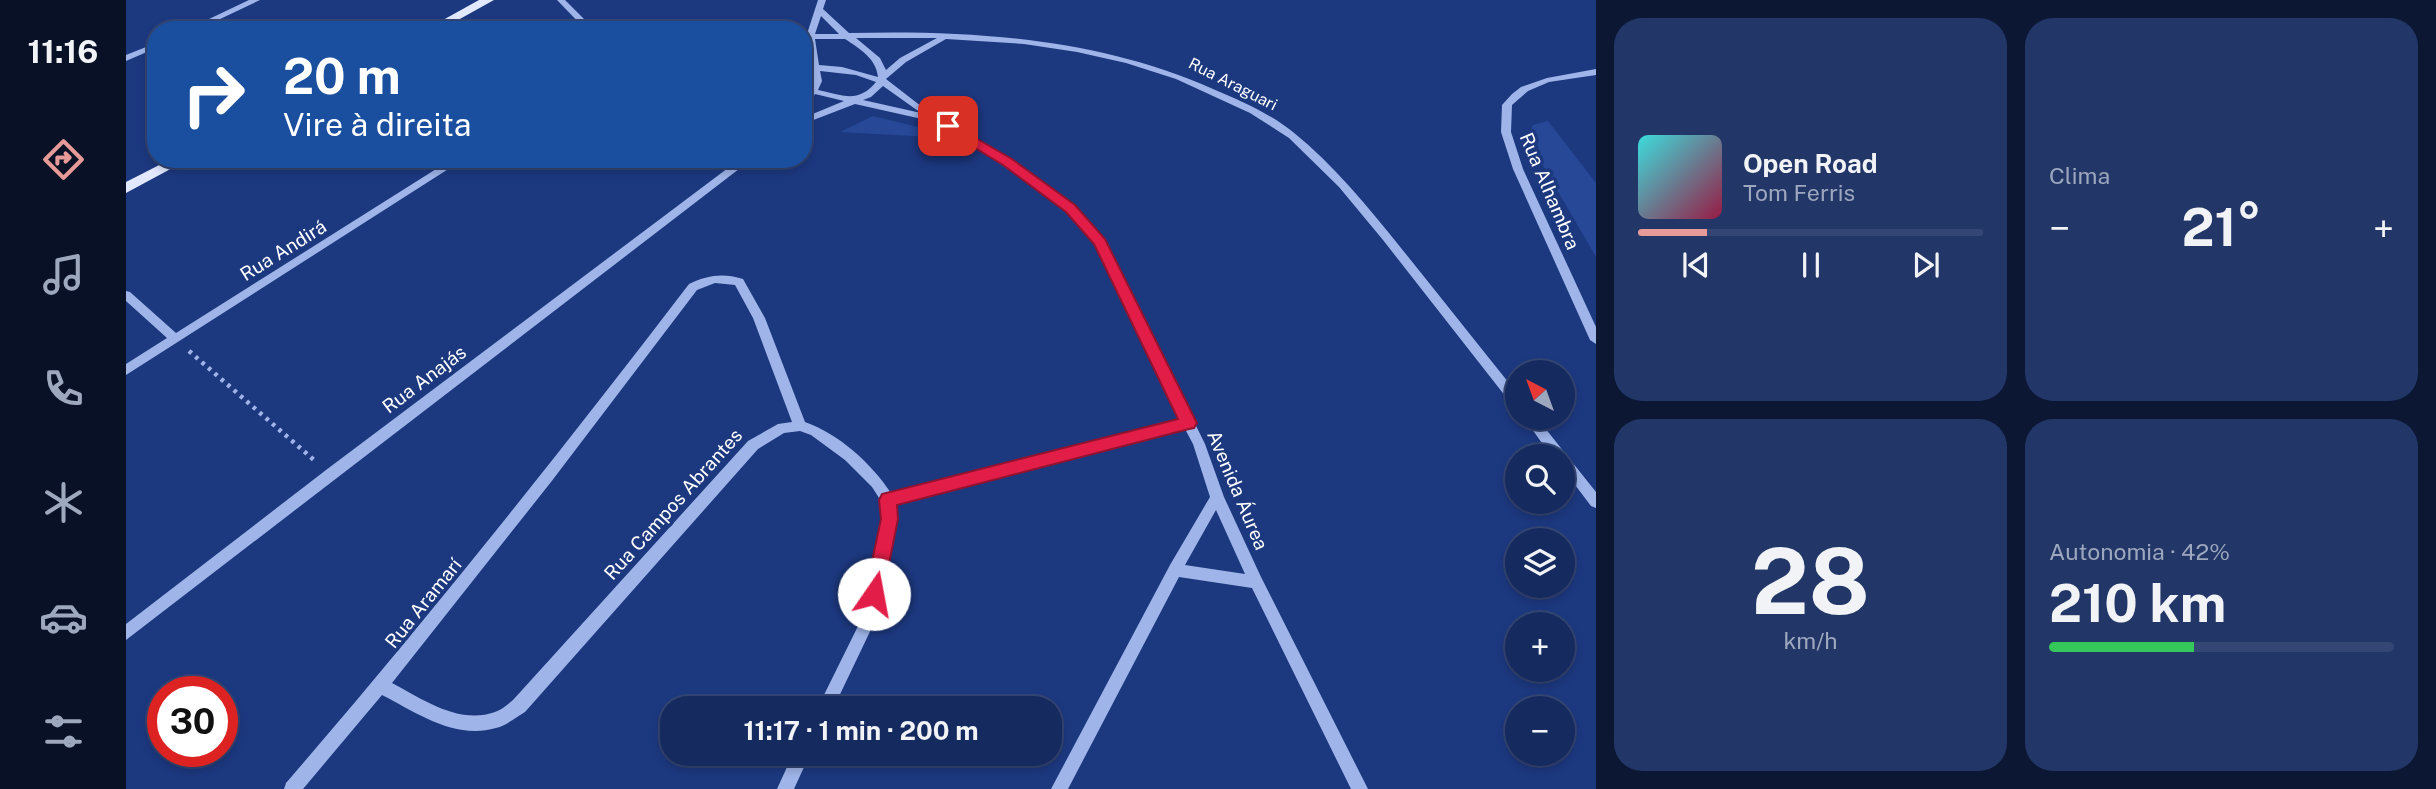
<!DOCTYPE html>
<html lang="pt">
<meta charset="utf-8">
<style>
:root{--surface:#152a5f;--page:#223668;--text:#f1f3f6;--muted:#9da7bd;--line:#344674;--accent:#e69b98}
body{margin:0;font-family:"Public Sans",sans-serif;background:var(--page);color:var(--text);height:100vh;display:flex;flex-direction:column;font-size:26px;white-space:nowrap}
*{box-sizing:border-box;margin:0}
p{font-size:23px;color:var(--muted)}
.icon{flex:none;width:38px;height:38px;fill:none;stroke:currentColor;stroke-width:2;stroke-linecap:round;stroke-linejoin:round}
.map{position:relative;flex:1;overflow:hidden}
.panel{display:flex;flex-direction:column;gap:18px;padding:18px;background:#0c1734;width:840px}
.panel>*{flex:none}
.hud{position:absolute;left:21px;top:21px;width:665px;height:147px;border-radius:28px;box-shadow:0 4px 10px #0003,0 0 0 2px var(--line);background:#1a4fa0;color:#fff;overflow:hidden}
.needle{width:46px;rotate:319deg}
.tools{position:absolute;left:1379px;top:360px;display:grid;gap:14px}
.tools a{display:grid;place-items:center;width:70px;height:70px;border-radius:50%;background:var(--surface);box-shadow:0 4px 10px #0003,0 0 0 2px var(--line);font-size:35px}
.speed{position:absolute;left:21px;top:676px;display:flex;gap:14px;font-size:35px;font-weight:700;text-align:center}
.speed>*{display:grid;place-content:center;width:91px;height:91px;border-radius:50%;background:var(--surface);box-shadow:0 4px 10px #0003,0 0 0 2px var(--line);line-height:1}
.speed .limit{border:10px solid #d22;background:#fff;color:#111}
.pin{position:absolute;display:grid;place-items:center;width:60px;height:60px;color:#fff;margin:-30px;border-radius:14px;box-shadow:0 4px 10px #0006}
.me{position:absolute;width:77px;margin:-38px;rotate:12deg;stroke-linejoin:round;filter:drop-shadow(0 0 5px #0008)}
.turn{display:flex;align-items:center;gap:24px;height:147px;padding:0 21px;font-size:32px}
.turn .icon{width:91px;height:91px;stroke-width:2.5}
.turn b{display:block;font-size:49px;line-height:60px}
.big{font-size:52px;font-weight:700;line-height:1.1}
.panel .widget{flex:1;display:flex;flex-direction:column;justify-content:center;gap:10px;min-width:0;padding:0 24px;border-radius:28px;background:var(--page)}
.panel .dial{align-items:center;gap:0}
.dial b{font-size:91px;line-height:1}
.song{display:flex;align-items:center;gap:21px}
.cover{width:84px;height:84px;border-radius:10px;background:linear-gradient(135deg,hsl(180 70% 55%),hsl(340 70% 35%))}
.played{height:7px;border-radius:4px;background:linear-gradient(90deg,var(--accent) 20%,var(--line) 20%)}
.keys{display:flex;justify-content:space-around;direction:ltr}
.heat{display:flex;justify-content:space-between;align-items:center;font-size:38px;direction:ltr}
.charge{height:10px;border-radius:5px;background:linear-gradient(90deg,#34c759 42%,var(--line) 0)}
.panel .tiles{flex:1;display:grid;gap:18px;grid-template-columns:repeat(2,1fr)}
.trip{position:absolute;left:534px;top:696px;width:402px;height:70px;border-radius:28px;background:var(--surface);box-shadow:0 4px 10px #0003,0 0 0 2px var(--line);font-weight:700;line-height:70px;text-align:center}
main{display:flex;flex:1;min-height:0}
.menu{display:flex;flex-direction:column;width:126px;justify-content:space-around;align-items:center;background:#081126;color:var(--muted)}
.menu .icon{width:49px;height:49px}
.menu .selected{color:var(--accent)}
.menu b{font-size:32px;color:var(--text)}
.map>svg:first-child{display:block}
.green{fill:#264897}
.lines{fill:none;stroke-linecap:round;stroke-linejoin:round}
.path{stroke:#9fb5e9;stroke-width:4.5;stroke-dasharray:3.5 5;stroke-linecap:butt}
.minor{fill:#9fb5e9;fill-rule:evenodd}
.major{fill:#e2e9fe;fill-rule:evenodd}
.route{fill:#e11d48;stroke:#92132f;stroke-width:2}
.labels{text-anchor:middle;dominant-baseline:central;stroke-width:7;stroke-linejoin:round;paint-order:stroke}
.far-street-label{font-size:16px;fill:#fff;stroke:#1c387f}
.street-label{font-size:19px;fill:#fff;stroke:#1c387f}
</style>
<main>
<nav class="menu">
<b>11:16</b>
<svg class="icon selected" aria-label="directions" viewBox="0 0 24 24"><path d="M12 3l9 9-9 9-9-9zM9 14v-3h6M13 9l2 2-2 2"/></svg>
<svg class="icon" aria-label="music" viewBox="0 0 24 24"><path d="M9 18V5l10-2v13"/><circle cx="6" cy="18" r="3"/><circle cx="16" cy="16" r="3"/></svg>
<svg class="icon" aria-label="phone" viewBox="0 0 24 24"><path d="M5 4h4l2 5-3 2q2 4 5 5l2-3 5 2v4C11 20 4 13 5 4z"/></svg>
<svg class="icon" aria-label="climate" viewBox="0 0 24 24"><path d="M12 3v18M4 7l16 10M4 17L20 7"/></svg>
<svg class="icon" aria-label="car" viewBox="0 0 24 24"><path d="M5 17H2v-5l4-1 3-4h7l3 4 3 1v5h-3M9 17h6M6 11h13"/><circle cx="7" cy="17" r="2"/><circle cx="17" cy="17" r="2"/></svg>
<svg class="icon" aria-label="filters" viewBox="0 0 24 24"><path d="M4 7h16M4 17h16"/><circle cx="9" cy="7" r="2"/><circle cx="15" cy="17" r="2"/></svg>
</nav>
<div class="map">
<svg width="1470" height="789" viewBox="0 0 1470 789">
<rect width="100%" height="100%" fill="#1c387f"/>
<g class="green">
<polygon points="747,116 792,127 805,137 714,132"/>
<polygon points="1422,121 1470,183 1470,257 1401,138 1407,125"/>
</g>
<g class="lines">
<polyline class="path" points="63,351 188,460"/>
<g class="minor">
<polygon points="123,0 134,0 71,30 60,30"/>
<polygon points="431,0 439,0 469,30 460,30"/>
<path d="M692,0h8l-3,9 26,24c124,-3 249,5 364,56 28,12 56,24 80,43 41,33 75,75 108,116 39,48 77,97 116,145v14l-4,-1 -130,-166 -44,-53 -50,-49 -39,-25 -74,-34 -50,-16 -49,-11 -53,-8 -78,-5 -40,23 -20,17 49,38 30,14 109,75 30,33 101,205 19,53 37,80 107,212h-17l-99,-201 -73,-11 -111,212h-17l119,-224 40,-68 -17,-53 -8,-15 -290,75 1,15 -20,100 -43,90h-16l45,-91 20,-99 -1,-18 -9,-14 -27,-27 -34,-25 -11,-4 -16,2 -26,16 -233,263c-10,6 -18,13 -29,16 -41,12 -79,-15 -114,-33l-79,94h-19l2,-6c140,-162 273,-329 403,-499 19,-9 34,-11 54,-5l22,39 40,104c34,12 66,41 86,71l290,-73 -85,-176 -30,-34 -107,-75 -28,-14 -76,-17 -52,20v-6l41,-17 -29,-7 -9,16 -3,1v-12l4,-6 -4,-1v-6l7,2 4,-7 -2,-10h-9v-6h8l-5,-28zM695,16l18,18h-24zM730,38h81l-37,20 -14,12 -6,-12zM689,39h30c15,10 31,19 33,38l-36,-10 -23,-2zM694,71l36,4 20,7c-18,22 -34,13 -58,8l4,-9zM757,86l38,27 -58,-13 8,-3zM589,283l20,2 18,33 39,104 -14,2 -30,17 -235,259c-5,4 -11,10 -18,12 -36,13 -73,-13 -103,-29l159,-201 146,-192zM1090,510l29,64 -60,-9z"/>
<polygon points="30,43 30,48 0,61 0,55"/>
<polygon points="1470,69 1470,75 1423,82 1402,91 1386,105 1385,132 1397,169 1470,327 1470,344 1464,340 1387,169 1375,132 1376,105 1386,94 1395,87 1421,78"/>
<polygon points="326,159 338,159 0,375 0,364 41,338 0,301 0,291 4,292 50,333"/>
<polygon points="614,159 626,159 0,640 0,624 200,470"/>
<polygon points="1398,418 1411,418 1470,492 1470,508 1465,506 1437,469 1437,457 1426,457"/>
<polygon points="667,754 684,754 668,789 651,789"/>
</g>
<g class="major">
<polygon points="353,0 368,0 314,30 299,30"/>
<polygon points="45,159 63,159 0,193 0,182"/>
</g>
</g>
<polygon class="route" points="822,122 886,159 949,205 979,239 1071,423 1068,428 1063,429 771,505 772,519 757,594 755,600 748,603 741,600 739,594 755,519 753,500 756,494 1052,419 968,244 940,212 877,165 818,129 816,126"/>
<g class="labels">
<g class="far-street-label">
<text transform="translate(1107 84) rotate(27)">Rua Araguari</text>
</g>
<g class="street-label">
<text transform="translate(1424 191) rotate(67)">Rua Alhambra</text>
<text transform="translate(157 250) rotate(-32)">Rua Andirá</text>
<text transform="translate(298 379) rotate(-37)">Rua Anajás</text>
<text transform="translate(1112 490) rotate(67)">Avenida Áurea</text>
<text transform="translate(547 504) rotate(-48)">Rua Campos Abrantes</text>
<text transform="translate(297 603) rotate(-51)">Rua Aramarí</text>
</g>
</g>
</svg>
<div class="tools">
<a><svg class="needle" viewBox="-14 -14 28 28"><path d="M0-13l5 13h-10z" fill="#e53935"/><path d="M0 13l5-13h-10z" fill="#9da7bd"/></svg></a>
<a><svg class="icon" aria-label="search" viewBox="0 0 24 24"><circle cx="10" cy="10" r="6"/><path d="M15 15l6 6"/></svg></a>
<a><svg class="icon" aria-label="layers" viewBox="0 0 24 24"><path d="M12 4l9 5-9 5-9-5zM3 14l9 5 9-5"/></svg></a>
<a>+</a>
<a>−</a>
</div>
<div class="speed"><div class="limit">30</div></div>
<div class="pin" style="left:822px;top:126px;background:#d93025"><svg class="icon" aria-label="arrive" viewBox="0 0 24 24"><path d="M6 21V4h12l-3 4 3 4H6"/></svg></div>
<svg class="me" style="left:748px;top:594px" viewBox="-20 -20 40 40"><circle r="19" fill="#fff"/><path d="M0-13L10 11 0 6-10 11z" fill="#e11d48"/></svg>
<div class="trip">11:17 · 1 min · 200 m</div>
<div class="hud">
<div class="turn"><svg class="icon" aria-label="right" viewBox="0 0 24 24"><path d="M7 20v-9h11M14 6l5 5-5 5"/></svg><div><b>20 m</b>Vire à direita</div></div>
</div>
</div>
<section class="panel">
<div class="tiles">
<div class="widget">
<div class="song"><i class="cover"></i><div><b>Open Road</b><p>Tom Ferris</p></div></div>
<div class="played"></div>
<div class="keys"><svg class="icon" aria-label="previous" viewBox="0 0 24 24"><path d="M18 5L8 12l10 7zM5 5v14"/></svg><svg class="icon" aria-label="pause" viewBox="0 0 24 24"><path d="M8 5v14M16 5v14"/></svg><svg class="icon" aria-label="next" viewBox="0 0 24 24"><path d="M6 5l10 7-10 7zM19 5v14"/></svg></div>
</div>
<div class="widget"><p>Clima</p>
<div class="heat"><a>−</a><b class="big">21°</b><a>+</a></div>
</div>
<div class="widget dial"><b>28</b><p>km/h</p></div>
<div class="widget"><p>Autonomia · 42%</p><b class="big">210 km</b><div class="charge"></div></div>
</div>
</section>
</main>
